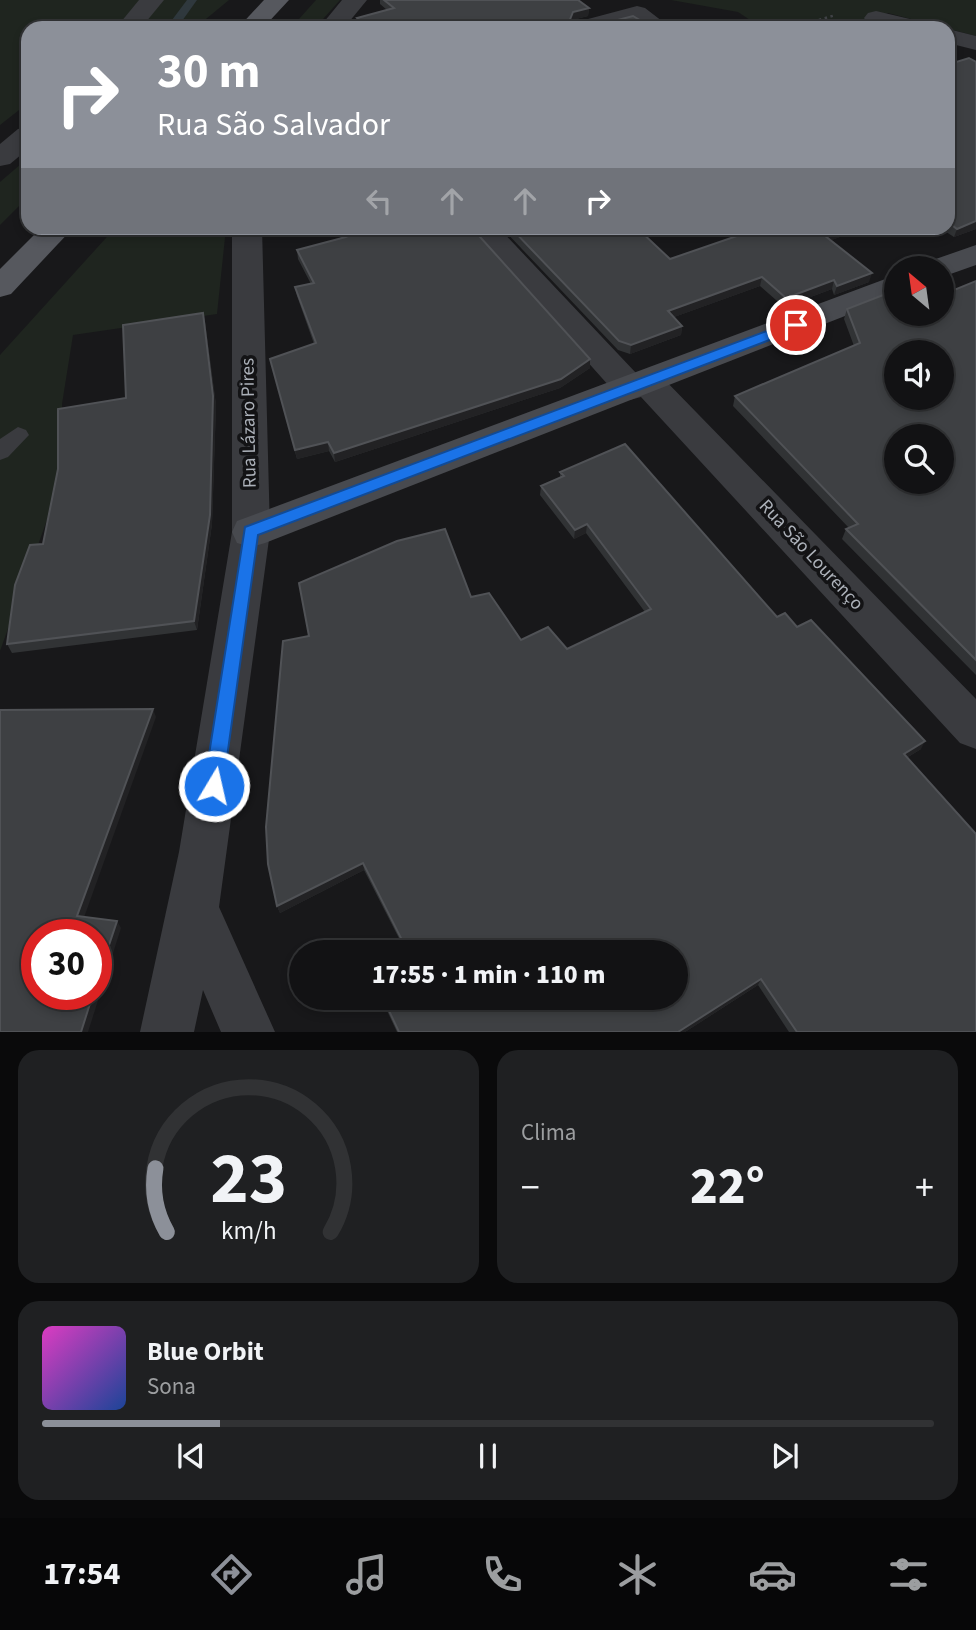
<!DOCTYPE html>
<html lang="pt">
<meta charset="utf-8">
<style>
:root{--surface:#121214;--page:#1f2022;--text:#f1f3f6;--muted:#9c9ea0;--line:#313234;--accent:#8c9099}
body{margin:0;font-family:"Source Sans 3",sans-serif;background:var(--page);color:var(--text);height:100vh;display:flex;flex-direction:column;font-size:26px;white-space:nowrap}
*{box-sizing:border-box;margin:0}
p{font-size:23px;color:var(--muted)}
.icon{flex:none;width:38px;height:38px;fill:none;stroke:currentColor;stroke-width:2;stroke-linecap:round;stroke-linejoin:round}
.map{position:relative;height:1032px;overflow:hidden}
.details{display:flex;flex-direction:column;gap:18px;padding:18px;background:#0a0a0b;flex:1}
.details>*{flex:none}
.hud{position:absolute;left:21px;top:21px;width:934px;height:214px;border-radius:21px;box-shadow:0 4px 10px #0003,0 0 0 2px var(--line);background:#8c9099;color:#fff;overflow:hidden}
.needle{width:46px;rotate:331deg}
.fabs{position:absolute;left:884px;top:256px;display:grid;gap:14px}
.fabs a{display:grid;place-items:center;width:70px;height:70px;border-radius:50%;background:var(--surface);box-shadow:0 4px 10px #0003,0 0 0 2px var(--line);font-size:35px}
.speed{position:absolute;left:21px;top:919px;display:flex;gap:14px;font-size:35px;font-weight:700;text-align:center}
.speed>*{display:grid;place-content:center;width:91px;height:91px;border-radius:50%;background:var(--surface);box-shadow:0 4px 10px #0003,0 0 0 2px var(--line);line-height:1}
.speed .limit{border:10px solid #d22;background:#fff;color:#111}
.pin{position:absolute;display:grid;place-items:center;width:60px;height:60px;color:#fff;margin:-30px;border:4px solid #fff;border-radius:50%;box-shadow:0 2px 7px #0007}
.me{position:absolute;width:77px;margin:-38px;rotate:9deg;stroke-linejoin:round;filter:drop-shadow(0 0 5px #0008)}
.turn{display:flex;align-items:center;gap:24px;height:147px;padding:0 21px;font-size:32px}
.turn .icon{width:91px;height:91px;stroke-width:2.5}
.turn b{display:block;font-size:49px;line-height:60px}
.lanes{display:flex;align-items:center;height:66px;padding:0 21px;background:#0003;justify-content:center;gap:35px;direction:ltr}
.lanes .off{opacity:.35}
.big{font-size:52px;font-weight:800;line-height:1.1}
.details .widget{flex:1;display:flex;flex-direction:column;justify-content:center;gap:10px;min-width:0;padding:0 24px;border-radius:21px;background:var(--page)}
.details .dial{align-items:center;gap:0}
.dial svg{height:182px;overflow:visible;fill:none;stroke:var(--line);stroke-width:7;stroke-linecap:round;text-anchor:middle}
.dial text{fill:var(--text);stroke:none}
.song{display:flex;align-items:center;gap:21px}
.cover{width:84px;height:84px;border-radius:10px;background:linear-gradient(135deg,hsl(310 70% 55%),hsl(220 70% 35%))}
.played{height:7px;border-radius:4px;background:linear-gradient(90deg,var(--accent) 20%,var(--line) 20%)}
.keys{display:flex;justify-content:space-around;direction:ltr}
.heat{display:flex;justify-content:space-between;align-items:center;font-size:38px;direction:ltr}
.details .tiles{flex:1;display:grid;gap:18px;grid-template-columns:1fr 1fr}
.widget:last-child{grid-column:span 2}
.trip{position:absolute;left:289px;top:940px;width:399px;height:70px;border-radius:35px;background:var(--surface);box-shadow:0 4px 10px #0003,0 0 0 2px var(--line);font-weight:800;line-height:70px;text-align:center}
.tabs{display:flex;height:112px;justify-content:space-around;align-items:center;background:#070708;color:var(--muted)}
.tabs .icon{width:49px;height:49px}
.tabs .selected{color:var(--accent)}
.tabs b{font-size:32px;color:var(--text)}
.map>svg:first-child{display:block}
.green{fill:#1f251f}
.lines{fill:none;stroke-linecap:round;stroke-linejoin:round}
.stream{fill:#2f383d;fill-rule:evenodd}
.path{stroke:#404246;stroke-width:2.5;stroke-dasharray:2.5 3.5;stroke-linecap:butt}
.lane{fill:#3a3b3f;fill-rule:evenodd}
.street{fill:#3a3b3f;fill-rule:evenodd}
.secondary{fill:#484a4f;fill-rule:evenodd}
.primary{fill:#56585e;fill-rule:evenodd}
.wall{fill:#313335}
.shaded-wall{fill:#222224}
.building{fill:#3e4043;stroke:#505256;stroke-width:2;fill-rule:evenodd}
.route{fill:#1a73e8;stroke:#114b97;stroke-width:2}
.labels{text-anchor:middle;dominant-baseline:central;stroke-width:7;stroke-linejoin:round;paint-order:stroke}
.street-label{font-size:19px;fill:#acb1b9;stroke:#131315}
</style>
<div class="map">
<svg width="976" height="1032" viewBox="0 0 976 1032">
<rect width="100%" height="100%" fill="#18181a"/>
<g class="green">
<polygon points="0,0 229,0 195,28 28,28 28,103 0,125"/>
<polygon points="316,0 340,0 315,28 291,28"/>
<polygon points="671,0 976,0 976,36 888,13 839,28 762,28 738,12"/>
<polygon points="28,158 28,197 0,225 0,182"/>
<polygon points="115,228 226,228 217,314 73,335 62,404 62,478 0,651 0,355"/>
</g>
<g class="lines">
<polygon class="stream" points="187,0 197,0 177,28 166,28"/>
<polyline class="path" points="790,28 836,15"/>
<polygon class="lane" points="18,427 26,430 29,435 8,457 0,460 0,439"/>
<g class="street">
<polygon points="139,0 164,0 141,28 116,28"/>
<polygon points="342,0 367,0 344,28 319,28"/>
<polygon points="637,6 645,8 671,28 643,28 633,21 609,28 570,28 573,23"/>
<polygon points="876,11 927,23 930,28 888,28 868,23 864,18 868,13"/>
<polygon points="948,29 976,36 976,50 948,43"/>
<polygon points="28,127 28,149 10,164 0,166 0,144 18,129"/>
<polygon points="232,228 262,228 270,532 219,907 275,1032 221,1032 203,990 194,1032 140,1032 179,852 232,532"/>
<polygon points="468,228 499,228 636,373 647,370 659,374 976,699 976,749 960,743 641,397 630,400 618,396"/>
</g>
<g class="secondary">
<polygon points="976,245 976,265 942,277 942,268 926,268 930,261"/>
<polygon points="896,275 896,296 265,543 251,547 237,543 232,532 237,521"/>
</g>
<g class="primary">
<polygon points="264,0 289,0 263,28 238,28"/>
<polygon points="41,228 73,228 11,294 0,297 0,269"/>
</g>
</g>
<g class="wall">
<polygon points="380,0 578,0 589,8 588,16 572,20 572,22 653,28 359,28 357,26 357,18 387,10 380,4"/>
<polygon points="976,62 976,229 954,237 940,228 948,228 948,63 950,64"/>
<polygon points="332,228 472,228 590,368 560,388 335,462 329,451 297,459 270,359 314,344 297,296 295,287 311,284 298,259 297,250 341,238"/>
<polygon points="502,228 637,228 670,259 760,228 865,228 831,240 869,282 834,295 832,289 784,307 760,286 674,317 682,326 681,335 630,354 618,350"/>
<polygon points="976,281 976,675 842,539 846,529 849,528 733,406 735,396 854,346 844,319 847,309 896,313"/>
<polygon points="203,313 205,322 216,405 212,524 197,630 12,653 7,644 43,544 126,398"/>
<polygon points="560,472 777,617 797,627 921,749 908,757 976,1032 789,1032 758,985 685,1032 397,1032 381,998 676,998 676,952 406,952 364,870 280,913 277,906 309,636 471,597 521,640 567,649 645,612 586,533 574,539 540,495 541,486 560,478"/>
</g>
<g class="shaded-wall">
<polygon points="589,8 588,16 572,20 569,28 569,22 573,12"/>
<polygon points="976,221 976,229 954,237 957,229"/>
<polygon points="843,228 865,228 821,244 824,235"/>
<polygon points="872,273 869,282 834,295 837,286"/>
<polygon points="762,277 760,286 666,320 668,311"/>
<polygon points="834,280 832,289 784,307 786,298"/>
<polygon points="203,313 205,322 216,405 212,524 197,630 194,621"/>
<polygon points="682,326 681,335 630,354 631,345"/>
<polygon points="590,359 590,368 560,388 335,462 334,453"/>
<polygon points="328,442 329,451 297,459 295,450"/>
<polygon points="587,524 586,533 574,539 575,530"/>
<polygon points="153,709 156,717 82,923 77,916"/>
<polygon points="925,741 921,749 900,762 904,754"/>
<polygon points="363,863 364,870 280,913 277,906"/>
<polygon points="117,921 121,928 88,1032 81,1032 93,994 96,994 96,984"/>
<polygon points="761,979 758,985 685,1032 678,1032"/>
</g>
<g class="building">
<polygon points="384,0 578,0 589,8 573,12 569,22 610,22 633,16 653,28 367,28 357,18 394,8"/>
<polygon points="854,22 864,28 836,28"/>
<polygon points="969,58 976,62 976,221 957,229 948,222 948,63 950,64"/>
<polygon points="338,228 472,228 590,359 561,379 334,453 328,442 295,450 270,359 316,343 295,287 314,283 297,250 346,237"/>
<polygon points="511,228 637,228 670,259 760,228 843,228 824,235 872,273 837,286 834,280 786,298 762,277 668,311 682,326 631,345 619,341"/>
<path d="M976,281v379l-130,-131 12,-5 -123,-128 125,-53 -13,-34 49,-19v23h46v-18zM896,352h46v45h-46zM896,436h46v45h-46z"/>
<polygon points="203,313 213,396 210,515 194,621 7,644 15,585 30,545 43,544 58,469 58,409 126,398 123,325"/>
<polygon points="625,444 777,617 785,613 797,627 811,620 925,741 904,754 976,834 976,1032 797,1032 761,979 678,1032 399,1032 383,998 676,998 676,952 408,952 363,863 277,906 268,864 266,827 283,641 309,636 299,583 397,541 445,529 471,597 489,593 521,640 548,627 567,649 651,609 587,524 575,530 541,486 564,476 560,472"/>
<polygon points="153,709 77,916 117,921 96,984 96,934 37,934 37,994 93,994 81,1032 0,1032 0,710"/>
</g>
<polygon class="route" points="796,320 803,325 801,328 258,535 223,786 221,792 214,795 207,792 204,786 245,527"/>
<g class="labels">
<g class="street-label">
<text transform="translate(249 423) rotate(-91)">Rua Lázaro Pires</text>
<text transform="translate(811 555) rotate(47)">Rua São Lourenço</text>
</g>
</g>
</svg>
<div class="fabs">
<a><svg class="needle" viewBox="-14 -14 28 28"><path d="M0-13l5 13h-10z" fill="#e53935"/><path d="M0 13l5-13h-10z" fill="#9c9ea0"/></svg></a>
<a><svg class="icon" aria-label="sound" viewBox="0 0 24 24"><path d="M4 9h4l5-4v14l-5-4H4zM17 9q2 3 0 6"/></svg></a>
<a><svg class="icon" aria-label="search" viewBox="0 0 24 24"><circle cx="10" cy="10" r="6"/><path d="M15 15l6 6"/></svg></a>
</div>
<div class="speed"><div class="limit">30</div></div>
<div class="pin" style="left:796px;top:325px;background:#d93025"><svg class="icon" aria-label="arrive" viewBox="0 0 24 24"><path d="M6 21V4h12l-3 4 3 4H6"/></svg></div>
<svg class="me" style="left:214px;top:786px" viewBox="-20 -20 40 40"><circle r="17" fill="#1a73e8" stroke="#fff" stroke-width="3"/><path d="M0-11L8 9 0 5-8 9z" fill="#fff"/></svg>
<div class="trip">17:55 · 1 min · 110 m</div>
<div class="hud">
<div class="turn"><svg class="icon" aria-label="right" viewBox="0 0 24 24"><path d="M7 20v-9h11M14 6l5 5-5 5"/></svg><div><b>30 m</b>Rua São Salvador</div></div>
<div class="lanes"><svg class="icon off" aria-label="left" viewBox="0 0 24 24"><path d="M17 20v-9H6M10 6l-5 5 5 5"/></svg><svg class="icon off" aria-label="ahead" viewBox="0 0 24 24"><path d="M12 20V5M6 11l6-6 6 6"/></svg><svg class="icon off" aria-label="ahead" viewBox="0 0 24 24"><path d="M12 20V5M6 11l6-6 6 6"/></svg><svg class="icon" aria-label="right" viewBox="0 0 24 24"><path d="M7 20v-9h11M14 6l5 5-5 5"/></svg></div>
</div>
</div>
<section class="details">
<div class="tiles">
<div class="widget dial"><svg viewBox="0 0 100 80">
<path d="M14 69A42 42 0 1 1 86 69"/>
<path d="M14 69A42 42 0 0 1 9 41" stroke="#8c9099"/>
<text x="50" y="56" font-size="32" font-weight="700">23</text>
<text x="50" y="72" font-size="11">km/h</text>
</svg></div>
<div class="widget"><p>Clima</p>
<div class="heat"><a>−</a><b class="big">22°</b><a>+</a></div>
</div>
<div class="widget">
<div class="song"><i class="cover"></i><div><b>Blue Orbit</b><p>Sona</p></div></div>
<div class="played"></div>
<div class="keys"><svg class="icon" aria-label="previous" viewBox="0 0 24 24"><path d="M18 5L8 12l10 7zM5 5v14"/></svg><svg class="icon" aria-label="pause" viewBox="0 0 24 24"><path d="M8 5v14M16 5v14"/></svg><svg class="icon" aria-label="next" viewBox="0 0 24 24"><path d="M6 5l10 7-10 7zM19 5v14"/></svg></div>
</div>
</div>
</section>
<nav class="tabs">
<b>17:54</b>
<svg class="icon selected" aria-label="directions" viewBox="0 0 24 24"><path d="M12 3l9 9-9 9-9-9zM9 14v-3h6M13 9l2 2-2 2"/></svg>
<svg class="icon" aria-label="music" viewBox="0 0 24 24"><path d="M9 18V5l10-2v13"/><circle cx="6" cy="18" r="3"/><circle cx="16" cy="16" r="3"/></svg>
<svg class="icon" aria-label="phone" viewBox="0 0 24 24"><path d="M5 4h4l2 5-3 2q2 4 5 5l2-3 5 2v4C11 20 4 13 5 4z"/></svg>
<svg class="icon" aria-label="climate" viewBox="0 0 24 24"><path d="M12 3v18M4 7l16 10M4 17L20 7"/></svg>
<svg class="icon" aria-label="car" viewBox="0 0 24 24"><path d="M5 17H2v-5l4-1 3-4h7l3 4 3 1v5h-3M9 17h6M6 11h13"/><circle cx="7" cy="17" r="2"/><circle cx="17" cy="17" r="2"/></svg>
<svg class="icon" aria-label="filters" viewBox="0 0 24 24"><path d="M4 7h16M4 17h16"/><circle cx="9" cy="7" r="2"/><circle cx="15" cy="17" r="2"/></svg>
</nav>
